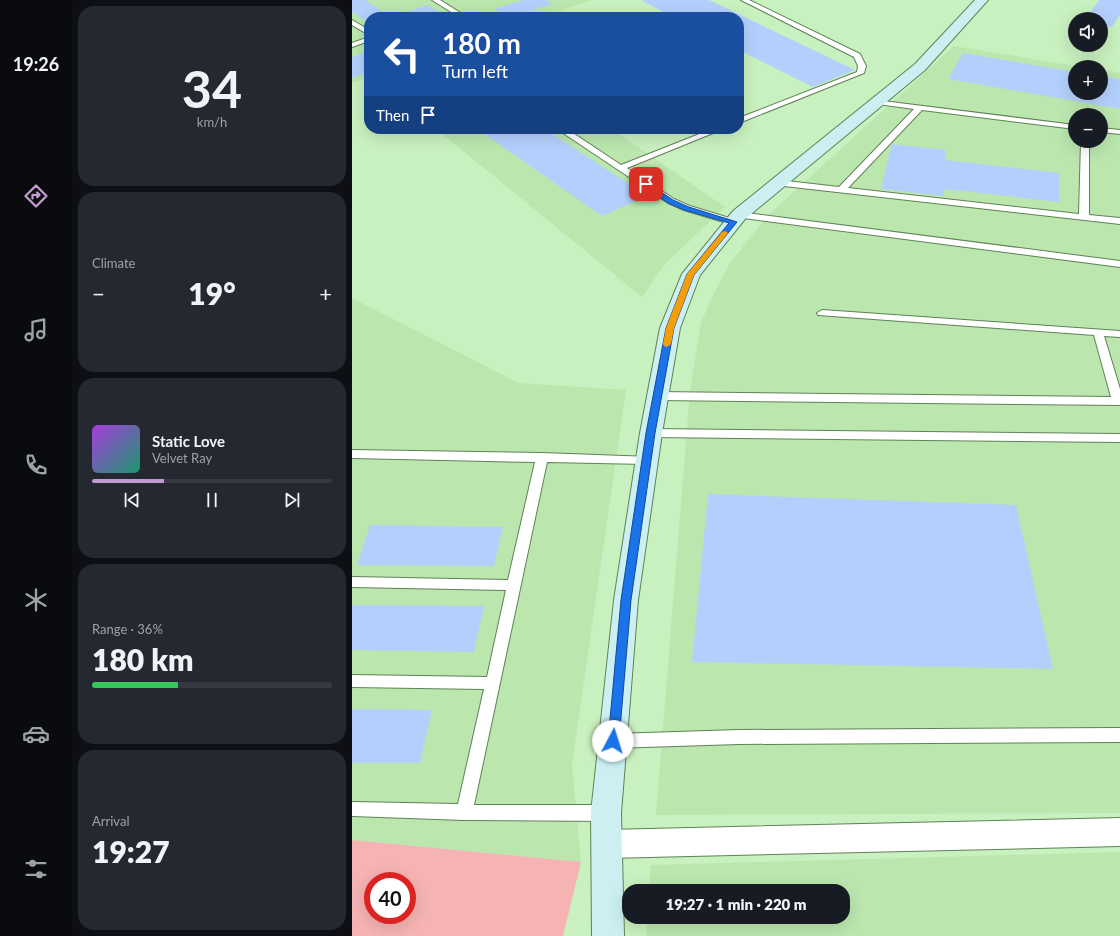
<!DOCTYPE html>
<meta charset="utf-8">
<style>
:root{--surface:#171b24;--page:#242831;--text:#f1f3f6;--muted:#9ea1a6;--line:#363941;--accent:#c29bce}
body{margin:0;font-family:Lato,sans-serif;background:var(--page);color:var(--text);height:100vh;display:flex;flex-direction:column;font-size:15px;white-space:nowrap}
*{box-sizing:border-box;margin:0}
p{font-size:13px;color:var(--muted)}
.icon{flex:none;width:22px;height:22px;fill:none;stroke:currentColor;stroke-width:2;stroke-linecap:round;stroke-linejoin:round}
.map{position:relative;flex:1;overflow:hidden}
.details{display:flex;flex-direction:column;gap:6px;padding:6px;background:#0d0f14;width:280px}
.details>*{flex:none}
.banner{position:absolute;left:12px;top:12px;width:380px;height:122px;border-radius:16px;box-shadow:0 4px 16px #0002;background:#1a4fa0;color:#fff;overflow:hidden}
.controls{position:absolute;left:716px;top:12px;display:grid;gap:8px}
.controls a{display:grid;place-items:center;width:40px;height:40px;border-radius:50%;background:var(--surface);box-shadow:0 4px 16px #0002;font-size:20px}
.speed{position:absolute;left:12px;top:872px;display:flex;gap:8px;font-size:20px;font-weight:700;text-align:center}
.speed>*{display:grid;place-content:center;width:52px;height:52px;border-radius:50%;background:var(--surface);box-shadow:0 4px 16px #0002;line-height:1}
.speed .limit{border:6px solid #d22;background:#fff;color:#111}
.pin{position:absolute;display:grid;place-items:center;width:34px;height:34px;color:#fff;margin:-17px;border-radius:8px;box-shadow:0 2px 6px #0006}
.me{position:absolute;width:44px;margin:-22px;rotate:5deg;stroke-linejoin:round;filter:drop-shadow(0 0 3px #0008)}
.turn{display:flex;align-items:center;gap:14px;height:84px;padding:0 12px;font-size:18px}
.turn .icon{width:52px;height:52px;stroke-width:2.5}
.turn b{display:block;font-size:28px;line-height:34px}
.then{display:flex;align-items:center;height:38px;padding:0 12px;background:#0003;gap:8px;font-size:15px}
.big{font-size:30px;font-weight:800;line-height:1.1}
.details .widget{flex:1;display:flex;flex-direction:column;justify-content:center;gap:6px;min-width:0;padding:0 14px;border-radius:16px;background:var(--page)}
.details .dial{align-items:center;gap:0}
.dial b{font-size:52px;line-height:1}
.song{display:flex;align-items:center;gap:12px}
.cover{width:48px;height:48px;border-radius:6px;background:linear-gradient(135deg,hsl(280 70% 55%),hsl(160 70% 35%))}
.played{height:4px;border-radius:2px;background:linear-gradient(90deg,var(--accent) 30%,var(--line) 30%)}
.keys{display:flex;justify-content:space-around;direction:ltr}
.heat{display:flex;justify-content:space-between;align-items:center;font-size:22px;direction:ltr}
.charge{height:6px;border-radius:3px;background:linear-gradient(90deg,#34c759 36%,var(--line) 0)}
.trip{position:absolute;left:270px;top:884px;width:228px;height:40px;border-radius:16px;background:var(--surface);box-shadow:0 4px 16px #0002;font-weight:800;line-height:40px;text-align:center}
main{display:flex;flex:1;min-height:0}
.dock{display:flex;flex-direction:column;width:72px;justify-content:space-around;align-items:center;background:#090b0e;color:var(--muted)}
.dock .icon{width:28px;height:28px}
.dock .selected{color:var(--accent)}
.dock b{font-size:18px;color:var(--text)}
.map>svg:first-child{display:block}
.built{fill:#bbe7af;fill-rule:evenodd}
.green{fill:#f6b3b3;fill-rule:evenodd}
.building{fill:#b3d0fc}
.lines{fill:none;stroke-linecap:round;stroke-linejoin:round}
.lane-casing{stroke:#5f8256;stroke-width:2}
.street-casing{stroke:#5f8256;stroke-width:2}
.secondary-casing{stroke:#5f8256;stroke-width:2}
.lane{fill:#fff;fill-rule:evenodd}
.street{fill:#fff;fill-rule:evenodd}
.secondary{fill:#ccf0f2;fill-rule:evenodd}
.route{fill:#1a73e8;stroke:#114b97}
.slow{fill:#f59e0b}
</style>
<main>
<nav class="dock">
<b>19:26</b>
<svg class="icon selected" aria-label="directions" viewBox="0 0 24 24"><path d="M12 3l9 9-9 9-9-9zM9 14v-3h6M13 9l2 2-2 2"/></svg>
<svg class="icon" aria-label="music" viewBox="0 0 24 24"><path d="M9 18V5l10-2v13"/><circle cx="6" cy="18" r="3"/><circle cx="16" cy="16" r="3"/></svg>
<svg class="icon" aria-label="phone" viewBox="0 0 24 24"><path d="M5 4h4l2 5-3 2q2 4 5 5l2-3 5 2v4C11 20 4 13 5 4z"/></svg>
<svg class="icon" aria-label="climate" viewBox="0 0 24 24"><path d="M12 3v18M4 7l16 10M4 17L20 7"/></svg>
<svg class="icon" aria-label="car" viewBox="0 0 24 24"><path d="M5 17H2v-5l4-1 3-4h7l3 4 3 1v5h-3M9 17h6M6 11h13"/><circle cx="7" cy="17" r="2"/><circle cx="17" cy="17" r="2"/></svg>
<svg class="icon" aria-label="filters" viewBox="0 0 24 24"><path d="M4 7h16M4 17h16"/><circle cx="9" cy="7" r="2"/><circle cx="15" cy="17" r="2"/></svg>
</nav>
<section class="details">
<div class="widget dial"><b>34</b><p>km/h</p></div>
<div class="widget"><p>Climate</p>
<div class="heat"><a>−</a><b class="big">19°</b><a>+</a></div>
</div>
<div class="widget">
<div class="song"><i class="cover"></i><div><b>Static Love</b><p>Velvet Ray</p></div></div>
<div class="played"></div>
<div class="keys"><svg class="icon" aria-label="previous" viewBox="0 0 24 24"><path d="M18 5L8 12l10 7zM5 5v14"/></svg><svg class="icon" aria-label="pause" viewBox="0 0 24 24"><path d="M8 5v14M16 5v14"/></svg><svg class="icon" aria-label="next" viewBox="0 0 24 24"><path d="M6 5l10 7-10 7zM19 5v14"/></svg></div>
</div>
<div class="widget"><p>Range · 36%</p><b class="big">180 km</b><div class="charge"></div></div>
<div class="widget"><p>Arrival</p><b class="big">19:27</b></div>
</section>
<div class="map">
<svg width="768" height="936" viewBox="0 0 768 936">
<rect width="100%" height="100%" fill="#c9f0bf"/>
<g class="built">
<polygon points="0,0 240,0 188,17 17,17 17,78 0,83"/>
<path d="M602,46l127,21h-6v26h26v-23l19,3v740l-464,2 34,-424 11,-68 11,-26 18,-34 37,-47zM723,115h26v26h-26z"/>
<polygon points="84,129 260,129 373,207 313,264 290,297"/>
<polygon points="0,298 167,383 274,390 220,764 229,862 0,840"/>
<polygon points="768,852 768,936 294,936 295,917 491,917 491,891 297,891 299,865"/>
</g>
<path class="green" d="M0,840l229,22 -18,74h-211zM21,881h34v34h-34z"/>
<g class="building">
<polygon points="0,0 13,0 39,17 17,17 17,23 0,12"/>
<polygon points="172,0 194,0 201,4 157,17 142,9"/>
<polygon points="293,0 357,0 503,70 461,87 387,50 387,17 322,17 290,1"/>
<polygon points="747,0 768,0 768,15 760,27 749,25 749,19 734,19"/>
<polygon points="76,5 95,17 62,17 54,12"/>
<polygon points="17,51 17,72 0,78 0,57"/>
<polygon points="611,53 723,72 723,93 749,93 749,76 768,79 768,109 596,79"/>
<polygon points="125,129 193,129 295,196 250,216"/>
<polygon points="540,144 594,150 593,160 707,173 707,202 592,189 591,196 529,189"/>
<polygon points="356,494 664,505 701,669 340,662"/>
<polygon points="18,525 151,527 142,566 5,565"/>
<polygon points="0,605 132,606 122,652 0,650"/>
<polygon points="0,709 80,710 68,763 0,763"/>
</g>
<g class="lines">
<g class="lane-casing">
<g id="lane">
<polygon points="80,0 88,0 115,17 107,17"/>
<polygon points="389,0 397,0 508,54 514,66 512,73 387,123 387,118 505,72 506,66 502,57"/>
<polygon points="0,20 17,30 17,35 0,25"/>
<polygon points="17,37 17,41 0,47 0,43"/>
<polygon points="523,100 723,125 723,129 570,110 496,188 727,214 729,141 737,141 737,215 768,218 768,224 423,185 422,183 426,180 487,187 562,109 526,104 523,104"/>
<polygon points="749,128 768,130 768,134 749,132"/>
<polygon points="205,129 215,129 269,165 360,129 371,129 275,168 322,199 338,206 384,220 386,222 381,225 378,224 332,210 316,203"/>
<polygon points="387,212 768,261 768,267 384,217 382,215"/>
<polygon points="470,310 768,331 768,337 752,336 768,389 768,405 305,400 301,399 299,396 301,393 305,392 759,397 742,335 466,315 465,313"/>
<polygon points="299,429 768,434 768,442 299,437 295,436 293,433 295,430"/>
<polygon points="0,450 190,453 299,457 301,460 299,463 295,464 195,462 122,805 254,805 260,808 262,813 260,818 254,821 112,820 0,816 0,802 106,804 132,689 0,687 0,675 135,677 154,590 0,587 0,577 156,580 183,462 0,458"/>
<polygon points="768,728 768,742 387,744 261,748 256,746 253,741 256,736 261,734 387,730"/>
</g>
</g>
<g class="street-casing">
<polygon id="street" points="768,818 768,846 255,858 245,854 240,844 245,834 255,830"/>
</g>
<g class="secondary-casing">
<polygon id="secondary" points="623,0 636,0 573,70 393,219 348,275 328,328 310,433 286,600 269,813 272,936 240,936 239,813 262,600 288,433 308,328 330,274 381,211 563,64"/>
</g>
<use href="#lane" class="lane"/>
<use href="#street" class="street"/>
<use href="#secondary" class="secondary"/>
</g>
<polygon class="route" points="291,183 296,183 321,200 337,207 385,222 342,275 322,328 303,433 279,600 267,741 265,744 261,746 257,744 256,741 269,600 294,433 314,328 335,274 377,223 332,210 316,203 291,186"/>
<polygon class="slow" points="373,231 376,233 342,275 322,328 319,344 315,347 312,346 311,344 314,328 335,274 370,232"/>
</svg>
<div class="controls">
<a><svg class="icon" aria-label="sound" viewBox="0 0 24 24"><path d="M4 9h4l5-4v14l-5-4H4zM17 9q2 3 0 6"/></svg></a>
<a>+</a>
<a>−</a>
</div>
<div class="speed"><div class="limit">40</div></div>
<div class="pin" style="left:294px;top:184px;background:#d93025"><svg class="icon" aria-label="arrive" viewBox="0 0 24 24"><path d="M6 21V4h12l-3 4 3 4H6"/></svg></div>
<svg class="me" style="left:261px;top:741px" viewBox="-20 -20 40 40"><circle r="19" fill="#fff"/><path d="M0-13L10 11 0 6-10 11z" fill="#1a73e8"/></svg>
<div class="trip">19:27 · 1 min · 220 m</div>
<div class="banner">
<div class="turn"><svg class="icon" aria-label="left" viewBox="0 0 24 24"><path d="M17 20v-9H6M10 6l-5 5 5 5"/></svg><div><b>180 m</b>Turn left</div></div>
<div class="then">Then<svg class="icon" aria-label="arrive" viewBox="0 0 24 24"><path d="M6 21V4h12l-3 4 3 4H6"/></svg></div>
</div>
</div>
</main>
